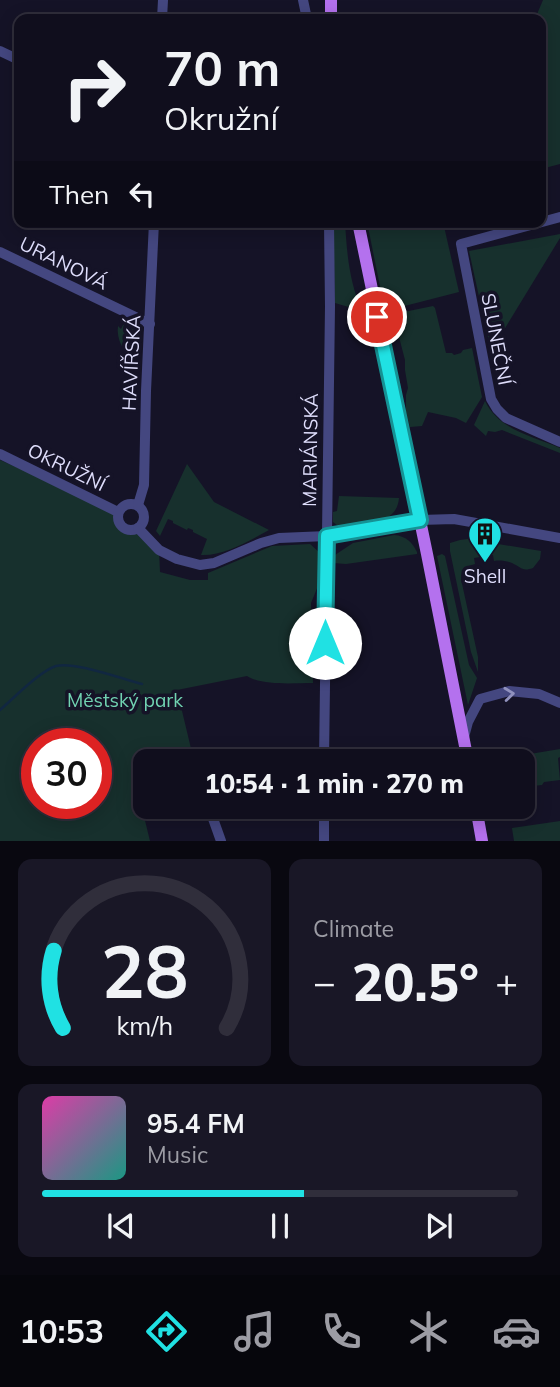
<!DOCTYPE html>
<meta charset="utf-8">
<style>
:root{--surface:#100e1d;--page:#191726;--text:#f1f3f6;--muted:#9c9ca4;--line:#302e3b;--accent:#20e1e3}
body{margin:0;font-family:Mulish,sans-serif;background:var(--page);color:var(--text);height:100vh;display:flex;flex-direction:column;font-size:26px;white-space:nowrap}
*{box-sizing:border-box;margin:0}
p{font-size:23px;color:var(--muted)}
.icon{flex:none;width:38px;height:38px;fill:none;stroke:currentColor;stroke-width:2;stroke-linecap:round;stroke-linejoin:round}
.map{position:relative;height:841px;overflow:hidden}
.details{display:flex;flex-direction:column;gap:18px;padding:18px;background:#090810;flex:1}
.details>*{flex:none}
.guide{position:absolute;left:14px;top:14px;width:532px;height:214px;border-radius:14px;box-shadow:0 4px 18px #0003,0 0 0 2px var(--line);background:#100e1d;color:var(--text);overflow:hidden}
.speed{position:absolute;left:21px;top:728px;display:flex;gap:14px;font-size:35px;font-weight:700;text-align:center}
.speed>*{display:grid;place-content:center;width:91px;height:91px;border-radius:50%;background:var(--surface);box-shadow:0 4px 18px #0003,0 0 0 2px var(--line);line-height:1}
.speed .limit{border:10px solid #d22;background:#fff;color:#111}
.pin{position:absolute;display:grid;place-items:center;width:60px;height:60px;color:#fff;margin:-30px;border:4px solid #fff;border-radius:50%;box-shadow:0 2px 7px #0007}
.me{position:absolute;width:77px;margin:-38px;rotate:0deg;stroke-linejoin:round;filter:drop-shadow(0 0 5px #0008)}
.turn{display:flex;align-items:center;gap:24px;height:147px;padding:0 35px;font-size:32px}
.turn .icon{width:91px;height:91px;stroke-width:2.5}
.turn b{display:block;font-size:49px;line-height:60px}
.then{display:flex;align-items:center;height:66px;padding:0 35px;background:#0003;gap:14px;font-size:26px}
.big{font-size:52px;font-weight:800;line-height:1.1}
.details .widget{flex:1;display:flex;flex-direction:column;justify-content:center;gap:10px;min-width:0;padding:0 24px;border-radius:14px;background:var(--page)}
.details .dial{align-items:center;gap:0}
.dial svg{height:182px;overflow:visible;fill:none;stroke:var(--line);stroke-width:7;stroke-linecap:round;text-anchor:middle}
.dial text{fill:var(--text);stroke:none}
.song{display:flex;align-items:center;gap:21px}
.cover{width:84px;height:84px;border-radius:10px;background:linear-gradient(135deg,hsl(320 70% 55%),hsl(170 70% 35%))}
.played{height:7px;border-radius:4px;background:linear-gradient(90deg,var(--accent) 55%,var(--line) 55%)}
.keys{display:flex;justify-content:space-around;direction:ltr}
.heat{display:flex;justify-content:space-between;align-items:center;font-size:38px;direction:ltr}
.details .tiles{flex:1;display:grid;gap:18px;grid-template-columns:1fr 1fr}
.widget:last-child{grid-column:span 2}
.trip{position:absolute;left:133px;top:749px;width:402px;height:70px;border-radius:14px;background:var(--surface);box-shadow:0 4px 18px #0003,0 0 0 2px var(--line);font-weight:800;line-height:70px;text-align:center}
.dock{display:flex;height:112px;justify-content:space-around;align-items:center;background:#06060c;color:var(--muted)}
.dock .icon{width:49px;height:49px}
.dock .active{color:var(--accent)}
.dock b{font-size:32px;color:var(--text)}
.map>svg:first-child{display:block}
.green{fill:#17302d;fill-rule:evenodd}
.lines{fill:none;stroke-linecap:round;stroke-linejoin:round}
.stream{stroke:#112741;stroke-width:2.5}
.minor{stroke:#444780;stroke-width:10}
.major{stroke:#b471ee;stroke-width:12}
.oneway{stroke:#9192be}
.route-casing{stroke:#159294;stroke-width:18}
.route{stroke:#20e1e3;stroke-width:12}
.labels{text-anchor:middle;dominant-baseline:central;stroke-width:7;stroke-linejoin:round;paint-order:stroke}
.street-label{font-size:19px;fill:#deddfb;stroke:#151327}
.poi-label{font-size:19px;fill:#deddfb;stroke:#151327}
.park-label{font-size:19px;fill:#71d3b2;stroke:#151327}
</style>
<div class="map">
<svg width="560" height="841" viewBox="0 0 560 841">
<rect width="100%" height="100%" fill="#151327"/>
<g class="green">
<polygon points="543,0 560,0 560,164 541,169 541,19 535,19"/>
<path d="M333,222h12c2,32 4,59 17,89l-27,-8z"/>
<polygon points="367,222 443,222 459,292 385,311"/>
<polygon points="560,234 560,238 491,351 469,251"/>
<polygon points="433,306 435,308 446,353 452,353 454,355 461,353 463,350 472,348 482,397 466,423 456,418 428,412 422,426 410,427 406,412 406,395 408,388 405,370 405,360 394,318 399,313"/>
<path d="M126,319l8,4 -2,38c-8,-9 -16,-22 -14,-35l3,3z"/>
<path d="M485,401c14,29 47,35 75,47v5l-58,-23 -7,2 -7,-1 -2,5 -12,-11z"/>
<path d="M0,460l118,52c-1,15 6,19 20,16l21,22 1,22 30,8h18v-7l64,-27 38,-2 10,9 -2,33 -7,17 2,80c-19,0 -50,3 -66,-7l-70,14 17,71h-49v37l-5,2 10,41h-150zM37,744h59v59h-59z"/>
<path d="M187,464l27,38 55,28c-20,11 -45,26 -68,25l6,-16 -14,-7v-2l-5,-2 -1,2 -14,-7v-2l-5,-2 -8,17 -4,-5z"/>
<path d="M339,496l60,2c-2,27 -34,26 -55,30l-6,-2 -5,-4v-10l4,-1z"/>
<path d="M394,535c12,1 18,7 23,17v2l-71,10 -13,-1 2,-8 18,-12z"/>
<path d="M468,539l73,12 -1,8 -7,9c-11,4 -12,-1 -21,-5 -6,-2 -12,-3 -18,-2l-1,-6 -19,3 1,6c-9,3 -14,4 -14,15l17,78v15l-7,-20 -21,-101v-8l10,-3z"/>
<polygon points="442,554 445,556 469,665 477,678 468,705 437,556"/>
<polygon points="560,749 560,757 558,758 560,780 544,782 542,785 523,787 523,761 504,761 512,757"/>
<polygon points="560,821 560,841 514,841 512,828"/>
</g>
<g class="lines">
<path class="stream" d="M0,710c14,-12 40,-39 56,-44 18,-5 66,13 86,18"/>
<g class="minor">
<polyline points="303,0 307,19"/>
<polyline points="162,19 163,0"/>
<polyline points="0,51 19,60"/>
<polyline points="560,217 461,244 491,399 497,409 506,418 560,442"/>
<polyline points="0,252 150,324"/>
<polyline points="0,454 118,512"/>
<circle cx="131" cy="517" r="13"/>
<polyline points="138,505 144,485 146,391 154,222"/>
<polyline points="138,528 159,550 177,559 200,565 214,563 261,543 279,538 327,536 420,520 454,519 560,538"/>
<polyline points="464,737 468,722 480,699 509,691 539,694 560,703"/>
<polyline points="324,761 330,306 329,222"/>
<polyline points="221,841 211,813 315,814 455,811"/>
<polyline points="324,841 324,809"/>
</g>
<g class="major">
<polyline points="331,0 331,19"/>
<polyline points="358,222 427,554 468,761"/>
<polyline points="476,807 482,841"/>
</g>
</g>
<defs><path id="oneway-chevron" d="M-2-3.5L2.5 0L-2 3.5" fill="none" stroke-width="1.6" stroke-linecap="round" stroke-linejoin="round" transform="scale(1.75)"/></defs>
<use class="oneway" href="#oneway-chevron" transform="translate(509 694) rotate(-6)"/>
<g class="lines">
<g class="route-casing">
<polyline id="route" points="325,643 327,536 420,520 377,317"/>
</g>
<use href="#route" class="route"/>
</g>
<defs>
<g id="building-pin" transform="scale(1.75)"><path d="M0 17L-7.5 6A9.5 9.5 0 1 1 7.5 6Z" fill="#20e1e3" stroke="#151327"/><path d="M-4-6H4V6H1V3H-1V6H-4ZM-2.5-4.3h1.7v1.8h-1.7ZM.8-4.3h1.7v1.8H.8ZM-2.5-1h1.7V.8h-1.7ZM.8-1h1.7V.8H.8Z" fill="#111"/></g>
</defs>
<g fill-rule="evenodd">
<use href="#building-pin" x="485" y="534"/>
</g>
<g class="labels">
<g class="street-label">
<text transform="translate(64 263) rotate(26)">URANOVÁ</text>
<text transform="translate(497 339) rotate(79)">SLUNEČNÍ</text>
<text transform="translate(131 363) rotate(-87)">HAVÍŘSKÁ</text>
<text transform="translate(310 450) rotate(-89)">MARIÁNSKÁ</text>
<text transform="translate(67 467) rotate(26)">OKRUŽNÍ</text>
</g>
<g class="poi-label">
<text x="485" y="576">Shell</text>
</g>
<g class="park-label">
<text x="125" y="700">Městský park</text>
</g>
</g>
</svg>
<div class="speed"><div class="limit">30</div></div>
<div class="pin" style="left:377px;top:317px;background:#d93025"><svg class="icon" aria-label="arrive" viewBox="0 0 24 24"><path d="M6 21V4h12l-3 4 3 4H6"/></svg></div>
<svg class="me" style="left:325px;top:643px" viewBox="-20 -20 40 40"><circle r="19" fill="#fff"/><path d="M0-13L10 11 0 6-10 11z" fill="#20e1e3"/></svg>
<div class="trip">10:54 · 1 min · 270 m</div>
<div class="guide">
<div class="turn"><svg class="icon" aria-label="right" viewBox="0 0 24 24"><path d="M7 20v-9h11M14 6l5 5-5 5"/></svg><div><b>70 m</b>Okružní</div></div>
<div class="then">Then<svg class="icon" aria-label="left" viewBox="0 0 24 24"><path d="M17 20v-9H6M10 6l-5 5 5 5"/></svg></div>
</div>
</div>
<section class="details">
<div class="tiles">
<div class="widget dial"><svg viewBox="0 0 100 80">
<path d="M14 69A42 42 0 1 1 86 69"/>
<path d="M14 69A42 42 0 0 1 10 35" stroke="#20e1e3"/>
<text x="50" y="56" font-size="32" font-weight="700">28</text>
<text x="50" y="72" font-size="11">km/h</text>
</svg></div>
<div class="widget"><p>Climate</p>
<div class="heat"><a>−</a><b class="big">20.5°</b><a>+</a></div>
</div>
<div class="widget">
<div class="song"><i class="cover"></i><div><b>95.4 FM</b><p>Music</p></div></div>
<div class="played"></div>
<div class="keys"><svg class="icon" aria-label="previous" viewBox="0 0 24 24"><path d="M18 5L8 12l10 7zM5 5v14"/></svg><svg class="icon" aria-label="pause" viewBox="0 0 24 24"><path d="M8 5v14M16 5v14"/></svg><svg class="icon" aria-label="next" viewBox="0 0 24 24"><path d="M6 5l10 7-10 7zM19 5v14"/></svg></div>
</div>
</div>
</section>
<nav class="dock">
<b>10:53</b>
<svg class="icon active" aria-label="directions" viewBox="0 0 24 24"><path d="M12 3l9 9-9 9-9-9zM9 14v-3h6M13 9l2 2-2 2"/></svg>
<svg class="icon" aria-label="music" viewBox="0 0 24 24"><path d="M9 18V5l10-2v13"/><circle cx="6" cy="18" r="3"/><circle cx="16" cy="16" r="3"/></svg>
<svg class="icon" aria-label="phone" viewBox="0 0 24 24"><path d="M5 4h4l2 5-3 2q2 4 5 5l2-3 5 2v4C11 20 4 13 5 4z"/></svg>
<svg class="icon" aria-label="climate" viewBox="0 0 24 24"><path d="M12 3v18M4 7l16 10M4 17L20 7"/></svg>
<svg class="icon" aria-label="car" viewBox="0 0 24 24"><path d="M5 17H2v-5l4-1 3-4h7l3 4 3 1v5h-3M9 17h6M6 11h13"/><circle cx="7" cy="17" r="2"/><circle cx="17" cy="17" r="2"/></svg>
</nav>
